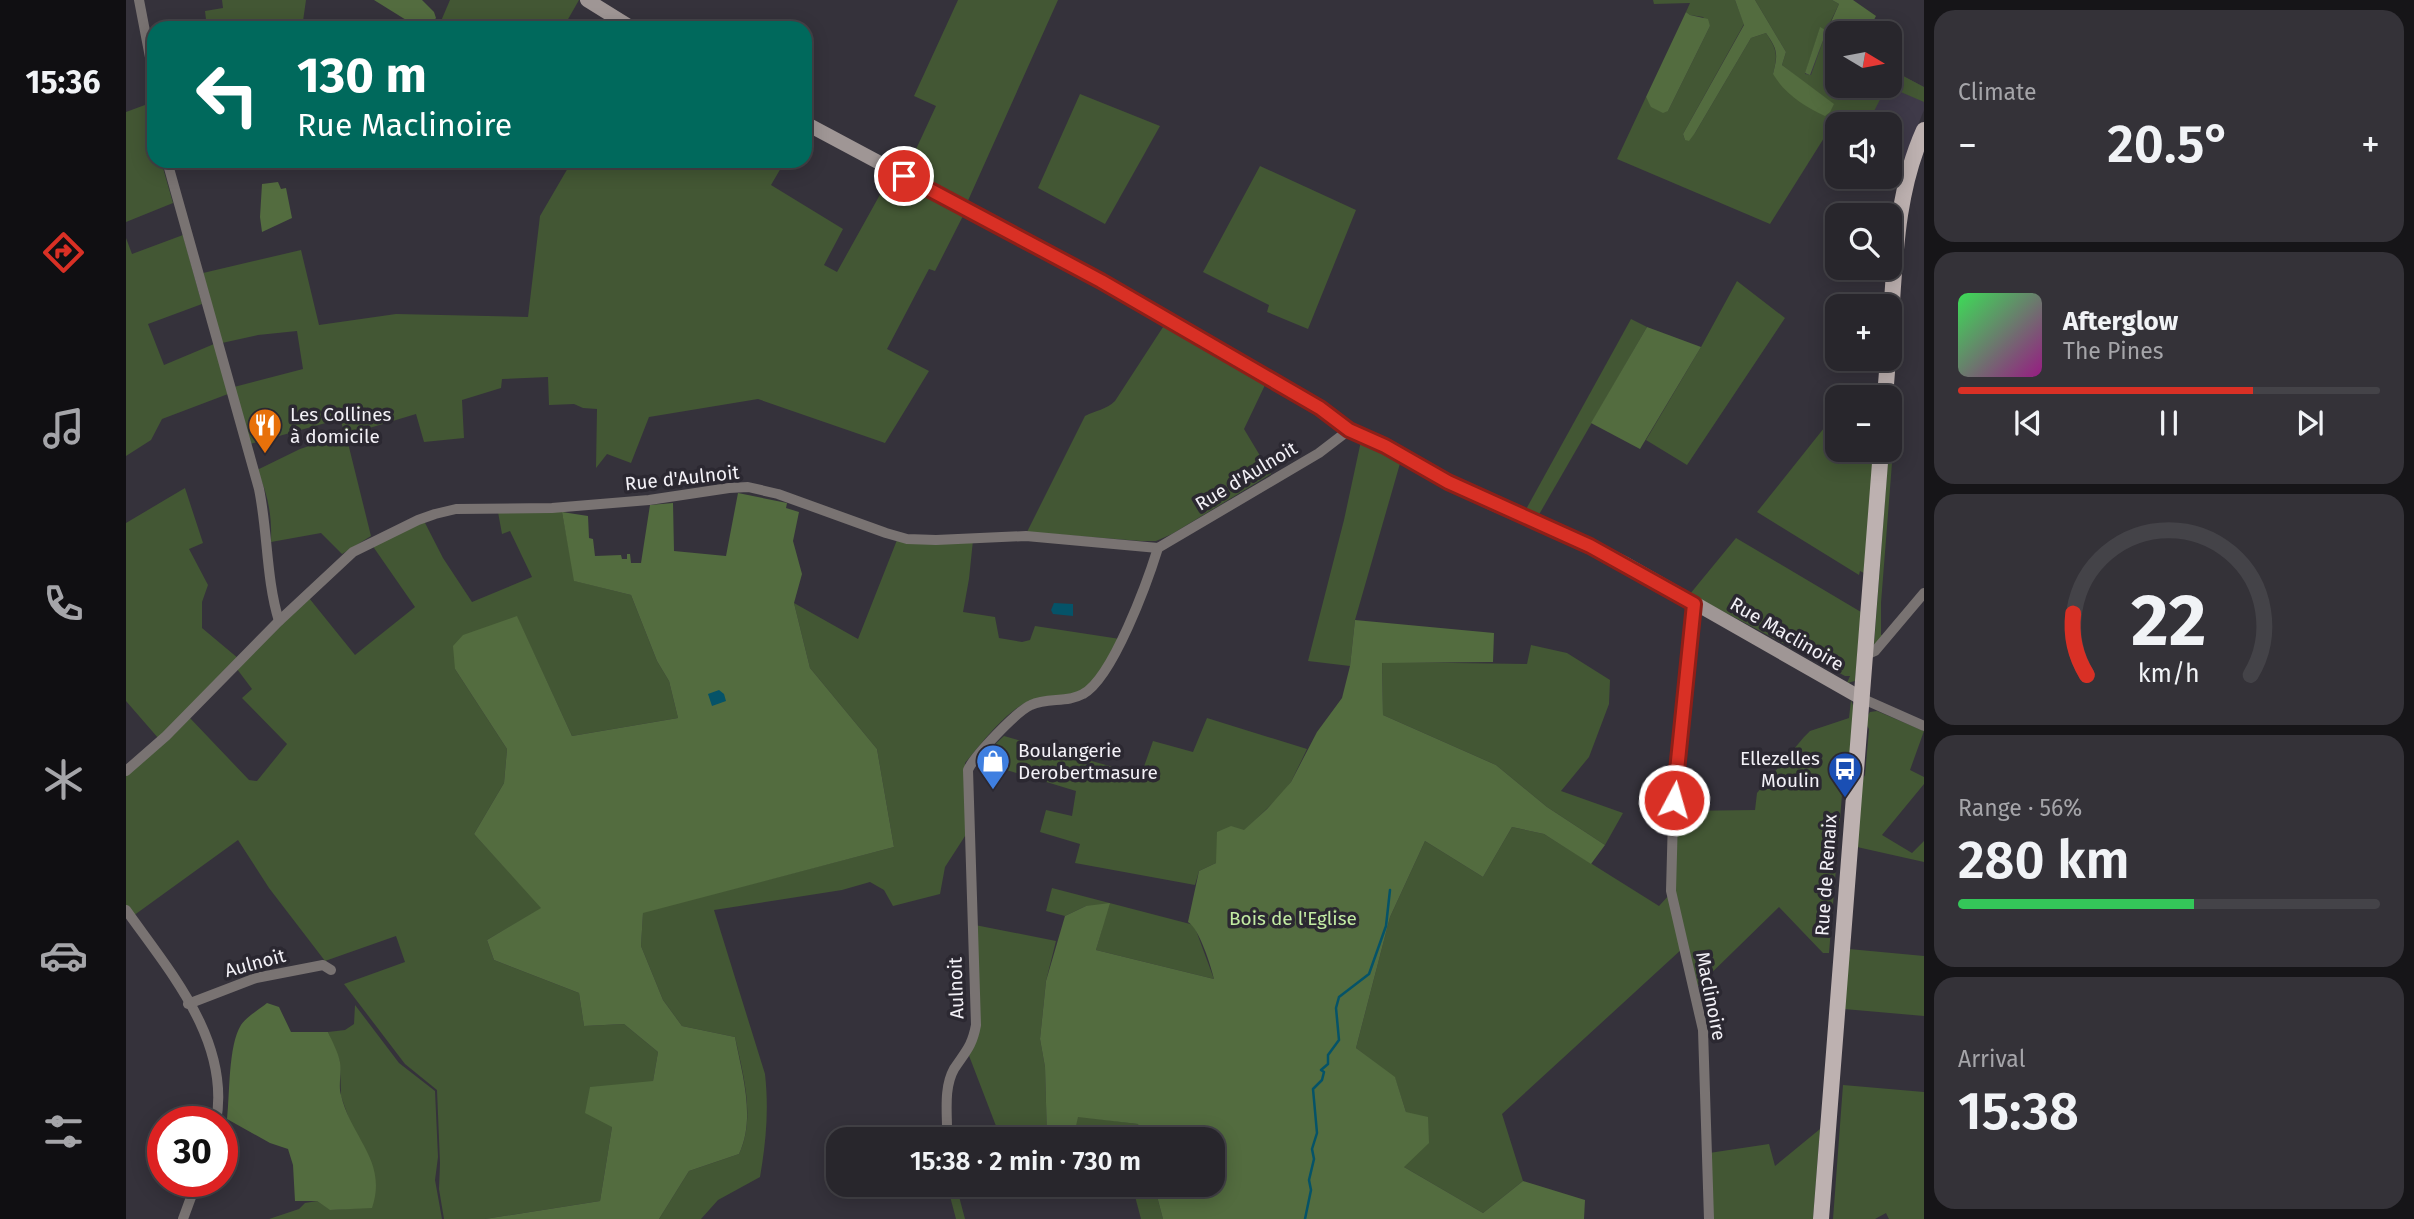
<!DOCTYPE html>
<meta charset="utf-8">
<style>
:root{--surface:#28262c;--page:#343238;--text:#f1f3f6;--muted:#a5a5a9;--line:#444348;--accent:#d93025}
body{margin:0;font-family:"Fira Sans",sans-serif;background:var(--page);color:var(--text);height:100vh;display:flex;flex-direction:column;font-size:26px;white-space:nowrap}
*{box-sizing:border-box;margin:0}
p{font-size:23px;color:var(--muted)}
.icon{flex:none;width:38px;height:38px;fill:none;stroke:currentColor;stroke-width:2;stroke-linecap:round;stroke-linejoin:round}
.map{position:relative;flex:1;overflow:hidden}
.details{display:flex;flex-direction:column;gap:10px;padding:10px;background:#161518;width:490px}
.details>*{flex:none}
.banner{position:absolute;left:21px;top:21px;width:665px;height:147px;border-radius:21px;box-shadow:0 4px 18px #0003,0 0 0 2px var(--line);background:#00695c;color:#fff;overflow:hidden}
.needle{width:46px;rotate:100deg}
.buttons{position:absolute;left:1699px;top:21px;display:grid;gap:14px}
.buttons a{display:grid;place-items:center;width:77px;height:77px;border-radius:14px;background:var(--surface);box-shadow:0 4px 18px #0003,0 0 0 2px var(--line);font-size:35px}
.speed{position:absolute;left:21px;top:1106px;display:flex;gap:14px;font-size:35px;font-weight:700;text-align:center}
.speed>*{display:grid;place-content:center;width:91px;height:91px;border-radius:50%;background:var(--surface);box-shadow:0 4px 18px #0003,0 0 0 2px var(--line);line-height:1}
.speed .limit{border:10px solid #d22;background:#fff;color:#111}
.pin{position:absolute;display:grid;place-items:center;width:60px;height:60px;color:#fff;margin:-30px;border:4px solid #fff;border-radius:50%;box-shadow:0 2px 7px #0007}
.me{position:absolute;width:77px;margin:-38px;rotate:6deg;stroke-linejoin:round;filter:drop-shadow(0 0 5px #0008)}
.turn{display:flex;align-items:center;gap:24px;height:147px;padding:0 35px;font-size:32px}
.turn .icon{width:91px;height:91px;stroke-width:2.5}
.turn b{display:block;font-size:49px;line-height:60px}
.big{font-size:52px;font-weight:600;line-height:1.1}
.details .tile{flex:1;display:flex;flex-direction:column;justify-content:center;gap:10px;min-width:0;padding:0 24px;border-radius:21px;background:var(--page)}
.details .dial{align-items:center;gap:0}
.dial svg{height:182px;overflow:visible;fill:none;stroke:var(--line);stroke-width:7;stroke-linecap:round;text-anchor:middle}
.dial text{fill:var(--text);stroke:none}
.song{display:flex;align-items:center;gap:21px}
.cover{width:84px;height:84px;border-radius:10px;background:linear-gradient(135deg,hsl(130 70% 55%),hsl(310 70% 35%))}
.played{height:7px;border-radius:4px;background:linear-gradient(90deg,var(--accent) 70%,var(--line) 70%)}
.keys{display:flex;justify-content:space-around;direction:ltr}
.heat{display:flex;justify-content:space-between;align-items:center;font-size:38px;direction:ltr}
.charge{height:10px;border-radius:5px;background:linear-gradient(90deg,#34c759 56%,var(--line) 0)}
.trip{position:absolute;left:700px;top:1127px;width:399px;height:70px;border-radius:21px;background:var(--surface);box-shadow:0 4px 18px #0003,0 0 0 2px var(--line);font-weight:600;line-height:70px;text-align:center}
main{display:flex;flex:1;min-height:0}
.menu{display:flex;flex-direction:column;width:126px;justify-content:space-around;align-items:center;background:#100f12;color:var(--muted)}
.menu .icon{width:49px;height:49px}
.menu .active{color:var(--accent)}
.menu b{font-size:32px;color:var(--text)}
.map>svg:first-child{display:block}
.built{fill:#3f3a49}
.green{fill:#435734}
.forest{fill:#536c3f}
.water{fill:#055368}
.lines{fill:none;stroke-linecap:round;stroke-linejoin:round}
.stream{stroke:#055368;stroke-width:2.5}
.street{stroke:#797372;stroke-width:10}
.secondary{stroke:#9f9695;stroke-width:14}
.primary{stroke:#bdb1b0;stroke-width:16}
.route-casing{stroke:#8d1f18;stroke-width:18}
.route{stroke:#d93025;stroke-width:12}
.labels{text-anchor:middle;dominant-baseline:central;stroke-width:7;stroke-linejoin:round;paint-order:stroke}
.poi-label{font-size:19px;fill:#f3f1f7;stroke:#2b2831;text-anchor:start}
.street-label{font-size:19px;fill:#f3f1f7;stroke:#2b2831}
.park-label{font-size:19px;fill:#c2eba3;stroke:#2b2831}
</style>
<main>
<nav class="menu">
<b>15:36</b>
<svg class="icon active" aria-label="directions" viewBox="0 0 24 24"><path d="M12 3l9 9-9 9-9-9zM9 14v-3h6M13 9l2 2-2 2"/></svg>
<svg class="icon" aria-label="music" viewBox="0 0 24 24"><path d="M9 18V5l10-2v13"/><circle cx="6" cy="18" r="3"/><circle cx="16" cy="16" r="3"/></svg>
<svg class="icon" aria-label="phone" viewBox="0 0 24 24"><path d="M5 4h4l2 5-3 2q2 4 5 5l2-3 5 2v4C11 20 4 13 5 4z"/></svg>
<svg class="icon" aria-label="climate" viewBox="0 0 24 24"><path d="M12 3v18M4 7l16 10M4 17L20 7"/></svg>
<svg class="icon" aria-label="car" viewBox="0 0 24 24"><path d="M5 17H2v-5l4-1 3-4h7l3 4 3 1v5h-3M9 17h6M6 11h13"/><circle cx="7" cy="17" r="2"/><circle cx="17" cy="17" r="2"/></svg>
<svg class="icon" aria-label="filters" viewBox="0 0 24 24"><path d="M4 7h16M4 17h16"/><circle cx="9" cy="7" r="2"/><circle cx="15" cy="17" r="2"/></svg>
</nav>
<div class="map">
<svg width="1798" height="1219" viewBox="0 0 1798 1219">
<rect width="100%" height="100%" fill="#35323b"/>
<polygon class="built" points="1699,35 1711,42 1712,86 1764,86 1764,69 1798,87 1798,110 1773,172 1764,165 1764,124 1711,124 1676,81"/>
<g class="green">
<polygon points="96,0 180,0 176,28 81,28 79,11 97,8"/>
<polygon points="324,0 453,0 437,28 312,28"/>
<polygon points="832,0 932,0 840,205 779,173 810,106 788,96"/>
<path d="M1527,0h82l9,24 -61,110 2,6 10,-7 56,-95 15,-5c11,17 12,21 7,41l29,7 -20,-16 4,-13 -31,-52h77l7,4 -13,27 -6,-3 -15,46 6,1 14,-40 12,7 1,44h52v-17l34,18v15l-37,-16 -15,29 -38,7 -64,102 -153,-65 29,-62c6,11 10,14 22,14l42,-85 -7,-9 -13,-2 -4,-3 4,-9 -36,1z"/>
<polygon points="954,94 1034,126 979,224 912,188"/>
<polygon points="27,102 28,161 35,161 47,203 0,222 0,112"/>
<path d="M446,161h213l-14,24 72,44 -19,36 13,7 55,-99 10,4 -2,6 61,31 4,-2 -30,59 -6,-2 -42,80 42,22 -44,72 -127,-44 -109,18 -18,46 -24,-9 -11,14 1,-59 -14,-1 -9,-4 -25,1 -1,-28 -46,2 -1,9 -39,12 2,38 -40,4 -8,-28 -70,21 25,101 -29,18 -21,-21 -50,9c1,-27 -3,-48 -14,-72l43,-21 45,-15 -5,-15 -90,25 -16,-57 69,-18 -6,-38 -39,4 -36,8 -19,-70 98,-23 18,75 77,-11 132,3 12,-101z"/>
<polygon points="1134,166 1230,210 1182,329 1141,312 1143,305 1077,272"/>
<polygon points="57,235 76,304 22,324 38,365 88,344 102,394 36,419 25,440 0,456 0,238 6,254"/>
<polygon points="1611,281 1659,318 1561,465 1520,440 1575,347"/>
<polygon points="1505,319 1521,327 1411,518 1398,513"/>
<path d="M1039,324l100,61 -21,44 27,45 -99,60 -16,7h-15l-114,-9 58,-116c11,-6 21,-6 30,-15z"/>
<polygon points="1702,423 1711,435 1712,450 1735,450 1742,463 1744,450 1748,450 1738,573 1734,571 1733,575 1631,512"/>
<polygon points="1235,441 1275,460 1229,620 1224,666 1182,661 1218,520"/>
<polygon points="1762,460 1766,463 1755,603 1755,635 1758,635 1748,645"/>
<polygon points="59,488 77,543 63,549 82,585 76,602 76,628 113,659 33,739 0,701 0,523"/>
<polygon points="372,512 436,512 449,581 505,595 531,661 543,681 552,718 446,736 391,617 329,669 381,749 378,783 348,834 416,908 361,940 368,960 453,993 458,1026 498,1024 532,1052 527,1081 486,1127 474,1201 359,1219 318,1219 313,1189 314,1163 311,1090 279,1064 218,984 279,962 270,936 199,961 143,888 112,840 7,916 0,906 0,776 63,717 123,780 131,781 161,744 116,698 126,689 111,669 183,598 229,655 289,607 246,545 298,521 317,558 346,602 406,577 384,531 376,534"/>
<polygon points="1610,538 1735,612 1729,681 1721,683 1724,676 1719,676 1564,594"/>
<path d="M771,540h76l-4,39 -6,33 32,5 4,21 23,4 8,-2 5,-14 85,13c-9,15 -27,49 -44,55 -16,5 -34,0 -49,8 -23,11 -46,42 -62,61l2,70 -22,34 -5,27 -47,12 -9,-16 -14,-8 -28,8 -128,20 51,164c4,36 1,68 -5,103l-42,23 -17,19h-42l30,-48 50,-17c17,-36 4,-80 -4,-117l-53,-11 -19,-26 -22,-54 2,-34 251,-65 -17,-98 -67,-81 -16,-65 64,36z"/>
<polygon points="1405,645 1441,653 1484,680 1483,704 1463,757 1435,791 1497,813 1479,845 1421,807 1370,765 1257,715 1256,662 1401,664"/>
<polygon points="1725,700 1728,708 1724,758 1719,758 1703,953 1697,953 1653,907 1569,989 1549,894 1548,878 1552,811 1629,810 1631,793 1678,737 1684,731 1723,718"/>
<polygon points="1751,711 1798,731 1784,770 1798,777 1798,784 1756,835 1786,853 1798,841 1798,862 1731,847 1736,780 1739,775 1743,729 1740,724 1741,717 1744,712"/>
<polygon points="1081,718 1181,749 1165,782 1155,795 1118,831 1090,863 1073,871 1069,885 949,863 954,844 914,832 920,810 946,816 950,791 851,761 878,736 1015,775 1027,741 1067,752"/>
<polygon points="1386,827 1418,834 1533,906 1545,893 1557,948 1376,1114 1397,1181 1357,1213 1278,1167 1280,1112 1269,1078 1230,1048 1264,917 1299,841 1357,877"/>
<polygon points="926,888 1068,925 1088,979 970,950 976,929 960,906 939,916 920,911"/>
<polygon points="849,925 930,941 920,981 914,1039 919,1067 921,1137 927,1139 875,1139 842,1053 849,1040"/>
<polygon points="1723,949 1798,956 1798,1016 1718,1009"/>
<polygon points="229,1005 273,1063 309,1091 312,1157 309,1180 316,1219 143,1219 173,1209 179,1203 191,1201 205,1210 246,1207 235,1141 227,1130 215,1096 214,1062 202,1032 219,1030 228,1024"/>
<polygon points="1717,1085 1798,1092 1798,1219 1763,1219 1760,1213 1749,1219 1707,1219"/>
<polygon points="951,1116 1012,1124 1016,1139 947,1139"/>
<polygon points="1694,1129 1687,1219 1584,1219 1583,1153 1643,1144 1649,1166"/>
<polygon points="821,1185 830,1185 839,1219 830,1219"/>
<polygon points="1006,1185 1028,1185 1037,1219 1015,1219"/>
</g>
<g class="forest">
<polygon points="248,0 296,0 308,12 310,18 302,28 293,28"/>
<path d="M1609,0h20l31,52 -4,13 52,39 -4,8 -5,4c-21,-10 -40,-22 -52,-42 5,-20 5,-24 -7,-41l-15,5 -56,95 -6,8 -4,-1 -2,-6 61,-109z"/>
<polygon points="1706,0 1727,0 1750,16 1741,33 1712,33 1711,42 1699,35 1684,75 1679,73 1694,27 1701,31 1713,4"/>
<polygon points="1560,12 1564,15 1582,19 1584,26 1542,111 1537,113 1525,107 1520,97"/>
<polygon points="152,182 155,189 160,188 166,218 136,232 134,217 136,184"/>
<polygon points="1521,327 1575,347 1514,449 1465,423"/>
<path d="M612,493l49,10 -1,5 13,4 -6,29 9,33 -8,29 16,65 67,81 17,98 -251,66 -2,33 22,54 19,26 53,11c7,37 21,81 4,117l-50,17 -30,48h-174l115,-18 12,-74 -27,-14 5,-26 63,-6 5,-29 -34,-28 -40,2 -5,-33 -85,-33 -7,-20 54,-32 -67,-74 30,-51 3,-34 -52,-80 -2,-23 10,-11 54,-19 55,120 106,-18 -9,-37 -12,-20 -26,-66 -57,-14 -12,-69 26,4 1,22 4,1 2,17 26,-1 1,4h5v-5h3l1,9h10l9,-58 23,-2 1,48 52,5z"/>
<path d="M1229,620l139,13 -1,29 -111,1 1,52 113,50 51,42 58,38 -14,19 -47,-30 -32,-7 -29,50 -58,-36 -35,76 -34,131 39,29 11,35 22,5 1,26 -25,24 79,46 40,-32 62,19 -1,19h-421l-9,-34h59v-46h-71l-4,-15 -60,-7 -5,22 -26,-1 -2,-71 -5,-28 6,-58 19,-65 21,-10 24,-3 -14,47 118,29c-3,-13 -15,-51 -26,-57l11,-51 17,-8 1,-31 14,-6 13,4 23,-21 24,-27 26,-50 25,-34 8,-32z"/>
<path d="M141,1003l12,4 12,25h37c4,9 10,20 12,30 2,11 -2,23 1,33 10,43 47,66 31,113l-42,2 -13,-9h-22l-2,-36 -5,-16 -18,-6 -43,-24c3,-25 1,-73 14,-94 5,-8 19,-16 26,-22z"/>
</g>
<g class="water">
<polygon points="928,603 947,604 947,616 927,614 925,610"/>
<polygon points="593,690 598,694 600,701 586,706 582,694"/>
</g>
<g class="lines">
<polyline class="stream" points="1179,1219 1185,1190 1183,1180 1188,1159 1186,1149 1191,1133 1187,1089 1196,1080 1198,1072 1195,1070 1202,1064 1202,1055 1213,1040 1210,1008 1213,997 1243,974 1260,926 1264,890"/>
<g class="street">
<polyline points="13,0 28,78"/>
<path d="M41,161l92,328c9,44 7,90 20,132"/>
<polyline points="1568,604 1547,817 1545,891 1577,1030 1583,1219"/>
<polyline points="1738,656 1749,651 1798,593"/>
<polyline points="1735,698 1798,726"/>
<polyline points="0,771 40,736 153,621 227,552 292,520 309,514 330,509 426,508 523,500 603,488 622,487 652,494 760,533 781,539 810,540 900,536 1032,548 1193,453 1223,430"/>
<path d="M0,910c44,62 105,131 90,212"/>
<polyline points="62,1004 130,978 197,965 205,970"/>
<path d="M821,1129c0,-19 -3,-42 7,-60 11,-17 18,-22 22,-44l-8,-255c6,-14 49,-59 63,-65 16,-8 36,-2 52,-11 30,-16 65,-114 75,-146"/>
<polyline points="57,1219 71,1181"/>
</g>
<g class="secondary">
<polyline points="461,0 506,28"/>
<polyline points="679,123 975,281 1194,407 1223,430 1259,446 1322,482 1365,503 1444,536 1500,564 1735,698"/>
</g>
<g class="primary">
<path d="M1764,332c5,-68 5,-138 34,-202"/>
<polyline points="1759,397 1762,359"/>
<polyline points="1695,1219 1755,450"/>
</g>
</g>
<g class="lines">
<g class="route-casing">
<polyline id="route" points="778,176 975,281 1194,408 1223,430 1259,446 1322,482 1464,546 1568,604 1548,800"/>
</g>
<use href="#route" class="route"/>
</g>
<defs>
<g id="restaurant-pin" transform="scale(1.75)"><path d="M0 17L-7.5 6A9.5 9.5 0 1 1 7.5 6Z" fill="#e8710a" stroke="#2b2831"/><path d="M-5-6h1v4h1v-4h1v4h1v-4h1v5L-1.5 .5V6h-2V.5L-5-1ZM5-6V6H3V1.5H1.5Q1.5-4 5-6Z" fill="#fff"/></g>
<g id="shop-pin" transform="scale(1.75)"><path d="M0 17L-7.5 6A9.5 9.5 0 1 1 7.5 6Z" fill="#3f7fe0" stroke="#2b2831"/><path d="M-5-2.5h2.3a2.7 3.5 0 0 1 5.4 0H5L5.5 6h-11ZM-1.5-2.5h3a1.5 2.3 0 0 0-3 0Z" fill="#fff"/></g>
<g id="bus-pin" transform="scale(1.75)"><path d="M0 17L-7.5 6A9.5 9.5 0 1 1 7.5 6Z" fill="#1a4fb4" stroke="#2b2831"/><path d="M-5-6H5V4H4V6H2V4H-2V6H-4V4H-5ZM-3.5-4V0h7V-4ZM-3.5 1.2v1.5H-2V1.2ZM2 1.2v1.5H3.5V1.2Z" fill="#fff"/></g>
</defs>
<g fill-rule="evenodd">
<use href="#restaurant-pin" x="139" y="425"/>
<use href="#shop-pin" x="867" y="761"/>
<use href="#bus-pin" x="1719" y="769"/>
</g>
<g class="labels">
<g class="poi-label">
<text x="164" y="414">Les Collines<tspan x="164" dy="22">à domicile</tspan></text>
<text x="892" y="750">Boulangerie<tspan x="892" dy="22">Derobertmasure</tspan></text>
<text x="1694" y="758" text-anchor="end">Ellezelles<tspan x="1694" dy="22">Moulin</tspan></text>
</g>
<g class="street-label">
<text transform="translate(1120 476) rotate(-31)">Rue d'Aulnoit</text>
<text transform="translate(556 478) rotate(-6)">Rue d'Aulnoit</text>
<text transform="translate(1661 634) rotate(30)">Rue Maclinoire</text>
<text transform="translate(1700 875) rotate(-86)">Rue de Renaix</text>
<text transform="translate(129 963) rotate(-15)">Aulnoit</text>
<text transform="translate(830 988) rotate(-92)">Aulnoit</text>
<text transform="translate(1585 996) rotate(79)">Maclinoire</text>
</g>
<g class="park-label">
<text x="1167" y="918">Bois de l'Eglise</text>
</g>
</g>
</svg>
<div class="buttons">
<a><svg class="needle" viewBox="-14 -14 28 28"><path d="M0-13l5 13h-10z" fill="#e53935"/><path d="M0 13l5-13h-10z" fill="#a5a5a9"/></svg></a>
<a><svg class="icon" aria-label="sound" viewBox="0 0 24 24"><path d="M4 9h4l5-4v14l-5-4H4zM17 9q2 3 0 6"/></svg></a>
<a><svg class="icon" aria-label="search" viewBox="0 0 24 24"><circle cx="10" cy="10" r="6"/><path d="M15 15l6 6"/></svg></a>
<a>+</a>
<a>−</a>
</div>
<div class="speed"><div class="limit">30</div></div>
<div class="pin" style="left:778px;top:176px;background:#d93025"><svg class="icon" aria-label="arrive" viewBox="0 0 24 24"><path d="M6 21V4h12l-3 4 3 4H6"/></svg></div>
<svg class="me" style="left:1548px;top:800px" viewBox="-20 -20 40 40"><circle r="17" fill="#d93025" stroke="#fff" stroke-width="3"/><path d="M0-11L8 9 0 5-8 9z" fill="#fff"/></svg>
<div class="trip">15:38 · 2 min · 730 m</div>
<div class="banner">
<div class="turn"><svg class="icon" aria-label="left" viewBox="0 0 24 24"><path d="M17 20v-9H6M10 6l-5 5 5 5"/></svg><div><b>130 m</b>Rue Maclinoire</div></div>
</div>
</div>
<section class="details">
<div class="tile"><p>Climate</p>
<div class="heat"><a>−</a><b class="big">20.5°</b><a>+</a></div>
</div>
<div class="tile">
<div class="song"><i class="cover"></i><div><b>Afterglow</b><p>The Pines</p></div></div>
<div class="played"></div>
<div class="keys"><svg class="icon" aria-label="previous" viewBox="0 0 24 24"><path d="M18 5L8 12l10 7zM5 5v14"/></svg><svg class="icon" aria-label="pause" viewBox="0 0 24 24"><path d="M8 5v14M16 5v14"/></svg><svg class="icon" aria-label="next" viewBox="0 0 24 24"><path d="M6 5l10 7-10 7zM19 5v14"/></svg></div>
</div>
<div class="tile dial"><svg viewBox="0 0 100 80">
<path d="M14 69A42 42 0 1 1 86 69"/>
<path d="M14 69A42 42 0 0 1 8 42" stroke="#d93025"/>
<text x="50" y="56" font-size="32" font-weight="700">22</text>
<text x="50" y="72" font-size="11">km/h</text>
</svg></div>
<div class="tile"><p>Range · 56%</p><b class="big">280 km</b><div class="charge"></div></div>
<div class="tile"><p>Arrival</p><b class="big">15:38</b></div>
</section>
</main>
